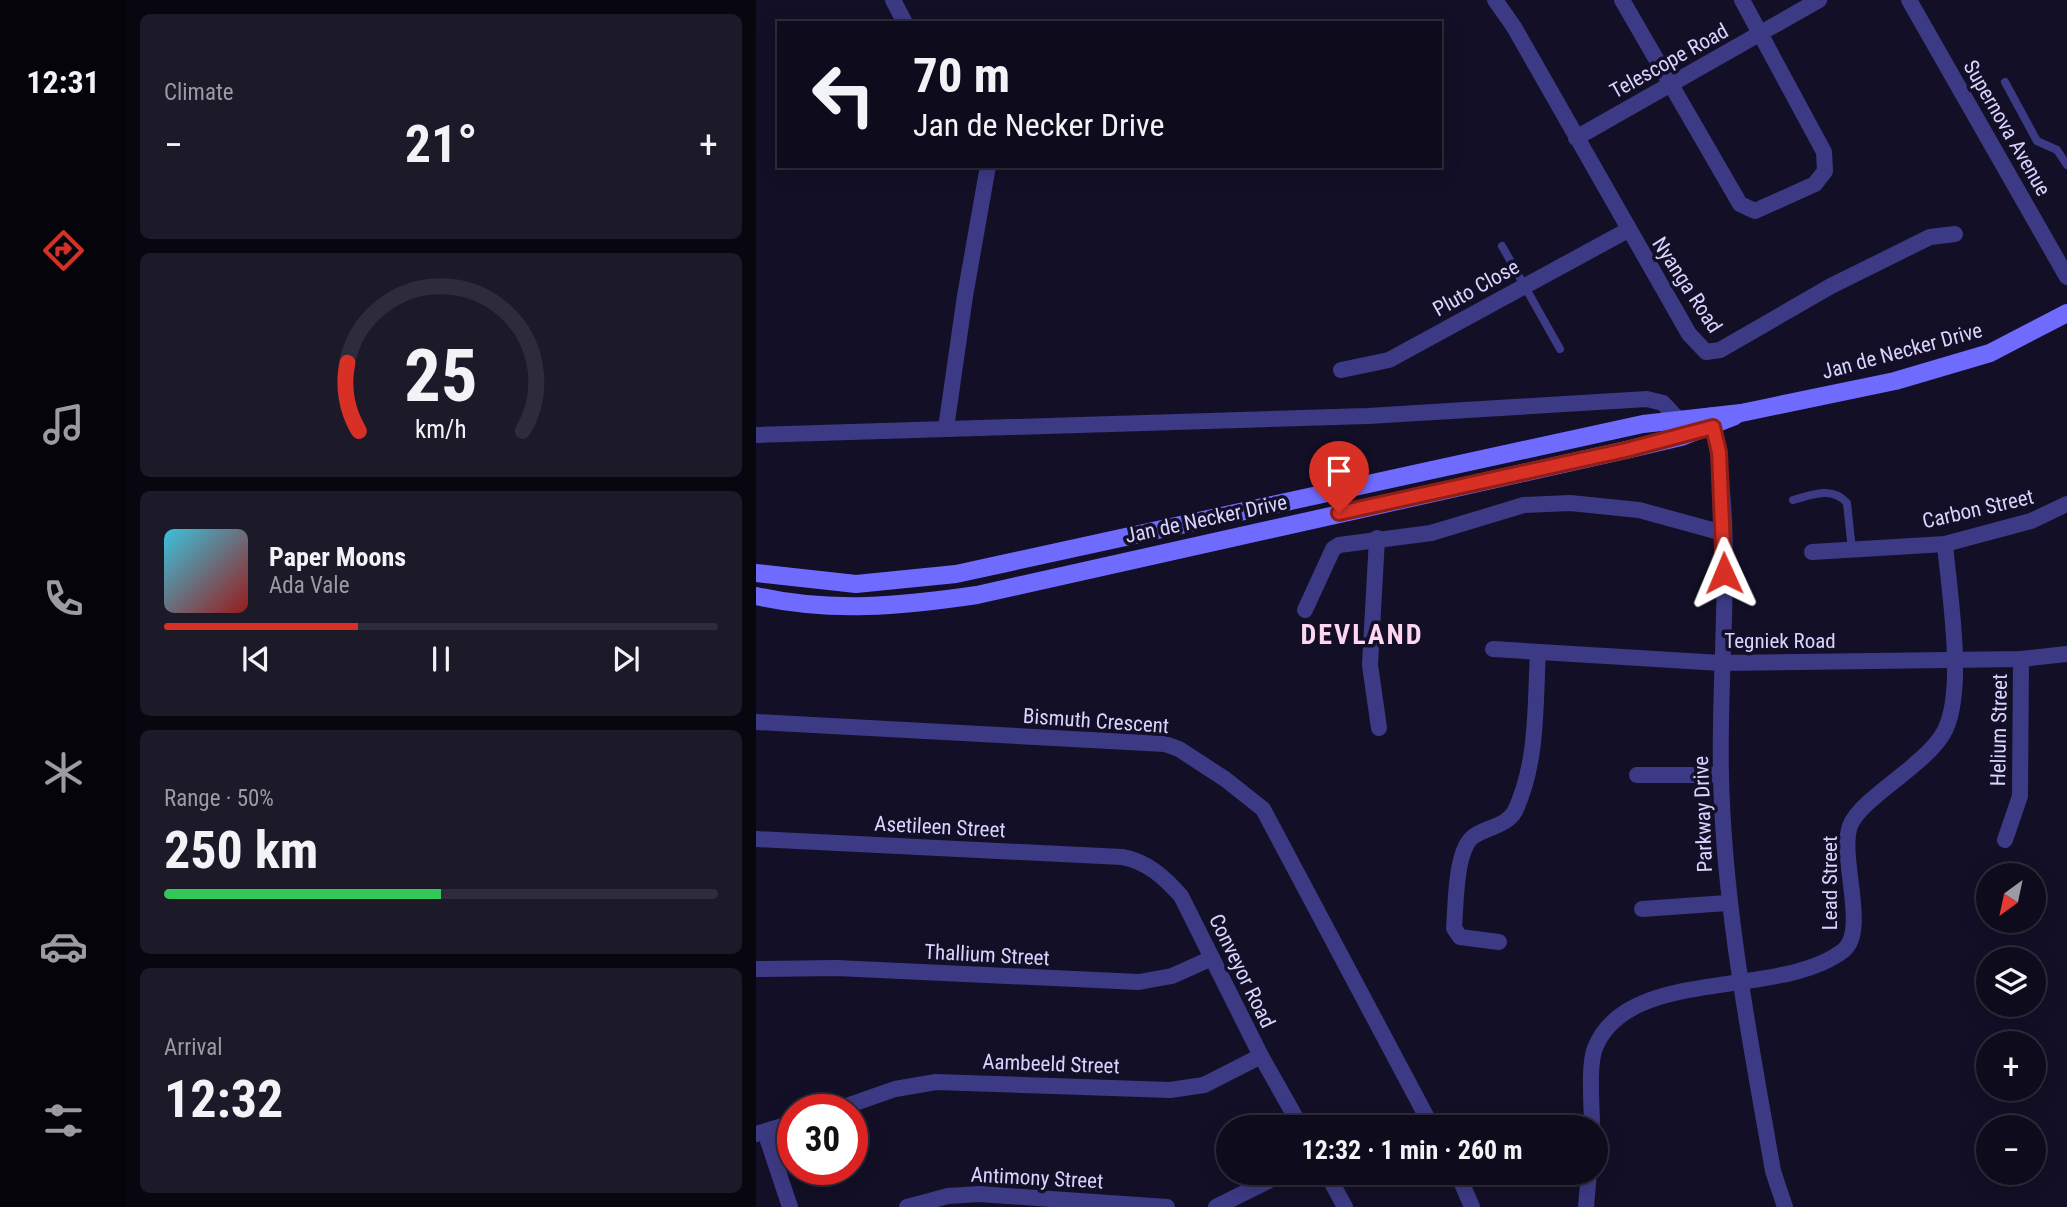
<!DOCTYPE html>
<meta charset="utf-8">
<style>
:root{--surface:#0e0b1c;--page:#1c1929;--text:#f1f3f6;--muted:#9b9ba3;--line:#2e2b3b;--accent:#d93025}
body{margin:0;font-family:"Roboto Condensed",sans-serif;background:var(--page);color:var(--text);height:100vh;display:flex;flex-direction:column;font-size:26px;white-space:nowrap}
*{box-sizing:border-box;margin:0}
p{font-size:23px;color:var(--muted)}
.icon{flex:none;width:38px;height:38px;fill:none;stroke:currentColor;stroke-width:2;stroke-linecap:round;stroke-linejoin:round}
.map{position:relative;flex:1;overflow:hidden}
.drawer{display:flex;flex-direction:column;gap:14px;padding:14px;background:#08060f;width:630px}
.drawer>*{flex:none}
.guide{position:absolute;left:21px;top:21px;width:665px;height:147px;border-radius:0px;box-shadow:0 4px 18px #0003,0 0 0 2px var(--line);background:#0e0b1c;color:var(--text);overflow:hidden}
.needle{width:46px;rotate:213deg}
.tools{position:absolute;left:1220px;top:863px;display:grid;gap:14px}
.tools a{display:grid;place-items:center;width:70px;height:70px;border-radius:50%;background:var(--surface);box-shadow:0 4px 18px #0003,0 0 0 2px var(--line);font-size:35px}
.speed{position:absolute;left:21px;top:1094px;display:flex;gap:14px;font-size:35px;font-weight:700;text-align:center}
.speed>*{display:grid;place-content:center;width:91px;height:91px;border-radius:50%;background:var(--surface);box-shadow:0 4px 18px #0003,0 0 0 2px var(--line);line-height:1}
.speed .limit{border:10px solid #d22;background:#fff;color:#111}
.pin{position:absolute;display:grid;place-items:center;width:60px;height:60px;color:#fff;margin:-72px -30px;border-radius:50% 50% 50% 0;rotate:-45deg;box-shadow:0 0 7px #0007}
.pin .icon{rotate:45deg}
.me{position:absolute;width:77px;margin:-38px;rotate:359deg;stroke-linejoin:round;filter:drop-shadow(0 0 5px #0008)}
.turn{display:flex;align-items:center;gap:24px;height:147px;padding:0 21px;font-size:32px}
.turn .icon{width:91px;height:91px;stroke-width:2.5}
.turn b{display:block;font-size:49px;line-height:60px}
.big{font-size:52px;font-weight:700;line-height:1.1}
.drawer .widget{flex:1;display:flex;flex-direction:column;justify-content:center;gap:10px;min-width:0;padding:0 24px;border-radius:10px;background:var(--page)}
.drawer .dial{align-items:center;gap:0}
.dial svg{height:182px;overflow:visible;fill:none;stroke:var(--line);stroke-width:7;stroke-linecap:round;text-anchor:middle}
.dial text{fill:var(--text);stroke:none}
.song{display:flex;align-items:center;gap:21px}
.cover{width:84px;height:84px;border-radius:10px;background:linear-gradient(135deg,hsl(190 70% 55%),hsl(0 70% 35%))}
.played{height:7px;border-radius:4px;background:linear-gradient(90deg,var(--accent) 35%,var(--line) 35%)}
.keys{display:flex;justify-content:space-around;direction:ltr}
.heat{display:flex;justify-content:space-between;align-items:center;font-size:38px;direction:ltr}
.charge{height:10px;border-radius:5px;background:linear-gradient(90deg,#34c759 50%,var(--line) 0)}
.trip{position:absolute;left:460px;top:1115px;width:392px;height:70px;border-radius:35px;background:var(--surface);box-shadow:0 4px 18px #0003,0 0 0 2px var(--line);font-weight:700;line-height:70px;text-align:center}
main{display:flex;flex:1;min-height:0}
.tabs{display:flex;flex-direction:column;width:126px;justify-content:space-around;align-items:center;background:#06040b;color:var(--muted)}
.tabs .icon{width:49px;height:49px}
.tabs .selected{color:var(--accent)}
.tabs b{font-size:32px;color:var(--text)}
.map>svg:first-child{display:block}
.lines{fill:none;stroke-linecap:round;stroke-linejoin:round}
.lane{stroke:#3d3a85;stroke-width:8}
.street{stroke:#3d3a85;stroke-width:16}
.secondary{stroke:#6f6bff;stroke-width:18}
.route-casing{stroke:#8d1f18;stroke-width:18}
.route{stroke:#d93025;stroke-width:12}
.labels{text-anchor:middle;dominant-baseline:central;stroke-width:7;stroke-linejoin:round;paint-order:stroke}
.street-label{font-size:21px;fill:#d9d4ff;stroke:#130f26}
.district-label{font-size:28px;font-weight:bold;letter-spacing:2px;fill:#ffd6f0;stroke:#130f26}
</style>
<main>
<nav class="tabs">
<b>12:31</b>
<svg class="icon selected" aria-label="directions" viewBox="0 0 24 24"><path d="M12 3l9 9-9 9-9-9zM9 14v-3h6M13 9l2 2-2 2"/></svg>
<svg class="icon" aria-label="music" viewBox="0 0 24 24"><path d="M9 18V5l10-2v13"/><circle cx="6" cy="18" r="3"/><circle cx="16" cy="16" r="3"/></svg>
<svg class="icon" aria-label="phone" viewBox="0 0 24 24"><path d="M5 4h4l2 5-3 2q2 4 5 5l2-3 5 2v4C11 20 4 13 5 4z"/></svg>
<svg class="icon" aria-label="climate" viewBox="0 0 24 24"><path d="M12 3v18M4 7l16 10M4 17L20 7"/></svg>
<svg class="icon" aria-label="car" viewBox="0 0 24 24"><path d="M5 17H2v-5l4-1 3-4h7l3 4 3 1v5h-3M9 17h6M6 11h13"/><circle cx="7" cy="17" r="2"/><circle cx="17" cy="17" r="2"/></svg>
<svg class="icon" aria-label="filters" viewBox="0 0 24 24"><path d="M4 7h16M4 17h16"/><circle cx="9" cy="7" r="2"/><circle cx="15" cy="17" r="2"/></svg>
</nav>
<section class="drawer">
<div class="widget"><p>Climate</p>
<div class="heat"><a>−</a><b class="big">21°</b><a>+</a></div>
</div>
<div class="widget dial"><svg viewBox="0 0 100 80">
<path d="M14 69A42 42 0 1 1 86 69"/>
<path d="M14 69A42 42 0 0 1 9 39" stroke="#d93025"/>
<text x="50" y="56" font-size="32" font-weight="700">25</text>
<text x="50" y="72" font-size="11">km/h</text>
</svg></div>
<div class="widget">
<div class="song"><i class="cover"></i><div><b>Paper Moons</b><p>Ada Vale</p></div></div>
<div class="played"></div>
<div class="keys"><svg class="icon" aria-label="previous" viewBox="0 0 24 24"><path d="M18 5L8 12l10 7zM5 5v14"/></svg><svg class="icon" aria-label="pause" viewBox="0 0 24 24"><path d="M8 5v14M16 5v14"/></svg><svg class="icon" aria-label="next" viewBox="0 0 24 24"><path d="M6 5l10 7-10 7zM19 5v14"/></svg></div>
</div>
<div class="widget"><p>Range · 50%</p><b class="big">250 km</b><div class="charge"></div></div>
<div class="widget"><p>Arrival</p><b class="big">12:32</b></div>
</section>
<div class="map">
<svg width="1311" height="1207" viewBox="0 0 1311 1207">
<rect width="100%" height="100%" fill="#130f26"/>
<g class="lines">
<g class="lane">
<polyline points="1249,82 1281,141 1301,150 1311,165"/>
<polyline points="746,246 804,349"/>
<path d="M1037,500c19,-5 39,-14 54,3l5,47"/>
</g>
<g class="street">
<polyline points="137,0 149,23"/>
<polyline points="739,0 758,27 933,334 950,352 964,350 1075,286 1174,237 1199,234"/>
<polyline points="866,0 984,204 999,211 1059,184 1069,171 1068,152 986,0"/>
<polyline points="1153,0 1311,277"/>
<polyline points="820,138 1063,0"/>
<polyline points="585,370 633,360 872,230"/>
<path d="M955,415c26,117 7,241 10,361 3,133 29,263 52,395l12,36"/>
<polyline points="190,428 209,296 232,166"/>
<polyline points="0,435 612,416 891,399 907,403 921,418"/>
<polyline points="621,538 614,665 623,728"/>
<polyline points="1056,552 1189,544 1275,521 1311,504"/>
<polyline points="549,610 577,549 583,545 675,533 768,505 814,503 883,510 967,533"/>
<polyline points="737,649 965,663 1265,659 1311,654"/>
<polyline points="0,722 409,744 423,749 469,779 507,809 676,1127"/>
<polyline points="881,775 965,775"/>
<path d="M0,839l366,18c25,4 43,21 59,39l80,160 40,71"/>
<polyline points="1249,840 1264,796 1265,659"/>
<polyline points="886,909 971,903"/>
<path d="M743,942l-39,-5 -6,-9c2,-23 1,-79 20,-92 13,-9 33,-10 41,-25 23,-49 20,-106 23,-159"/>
<polyline points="0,969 80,968 383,982 416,976 456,958"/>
<polyline points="79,1110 139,1089 180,1082 414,1090 448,1085 505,1056"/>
<path d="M836,1127c0,-21 -4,-61 3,-79 33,-83 186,-48 249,-98 24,-20 -5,-94 6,-124 7,-20 49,-47 65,-62 12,-10 25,-22 31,-36 19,-43 3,-137 -1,-184"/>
<polyline points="9,1132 34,1207"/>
<polyline points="0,1134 37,1123"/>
<polyline points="570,1172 589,1207"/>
<polyline points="701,1172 716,1207"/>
<polyline points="151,1207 192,1196 223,1194 411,1207"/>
<polyline points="460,1207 530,1172"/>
<polyline points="830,1207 833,1172"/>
</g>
<g class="secondary">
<polyline points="0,573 100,584 200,574 887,424 985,413 1139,381 1234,353 1311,313"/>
<path d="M0,596c74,17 146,10 221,-1l649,-145 55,-13 54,-21"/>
</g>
</g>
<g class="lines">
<g class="route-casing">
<polyline id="route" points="583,513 870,450 957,427 963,452 968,573"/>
</g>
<use href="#route" class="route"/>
</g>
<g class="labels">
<g class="street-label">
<text transform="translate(913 61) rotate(-29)">Telescope Road</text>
<text transform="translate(1251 128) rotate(60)">Supernova Avenue</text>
<text transform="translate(931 285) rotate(57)">Nyanga Road</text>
<text transform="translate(720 288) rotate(-29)">Pluto Close</text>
<text transform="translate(1146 351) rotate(-15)">Jan de Necker Drive</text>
<text transform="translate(1222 509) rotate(-13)">Carbon Street</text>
<text transform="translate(450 519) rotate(-12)">Jan de Necker Drive</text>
<text x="1024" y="641">Tegniek Road</text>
<text transform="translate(340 721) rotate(4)">Bismuth Crescent</text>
<text transform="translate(1243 730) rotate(-89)">Helium Street</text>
<text transform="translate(947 814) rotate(-92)">Parkway Drive</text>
<text transform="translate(184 827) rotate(3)">Asetileen Street</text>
<text transform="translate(1074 883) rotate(-90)">Lead Street</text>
<text transform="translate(231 955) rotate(3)">Thallium Street</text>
<text transform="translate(486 971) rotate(64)">Conveyor Road</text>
<text transform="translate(295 1064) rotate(2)">Aambeeld Street</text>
<text transform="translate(281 1178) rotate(3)">Antimony Street</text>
</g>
<g class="district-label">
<text x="606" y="634">DEVLAND</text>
</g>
</g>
</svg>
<div class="tools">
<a><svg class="needle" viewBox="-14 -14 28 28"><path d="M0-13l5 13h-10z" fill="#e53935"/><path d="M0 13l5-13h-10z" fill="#9b9ba3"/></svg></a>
<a><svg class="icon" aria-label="layers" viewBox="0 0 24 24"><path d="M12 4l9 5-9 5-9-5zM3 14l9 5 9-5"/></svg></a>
<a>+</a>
<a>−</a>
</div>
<div class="speed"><div class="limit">30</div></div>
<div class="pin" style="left:583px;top:513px;background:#d93025"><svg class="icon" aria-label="arrive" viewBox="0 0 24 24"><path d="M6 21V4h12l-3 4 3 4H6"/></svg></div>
<svg class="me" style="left:968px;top:573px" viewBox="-20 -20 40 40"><path d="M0-17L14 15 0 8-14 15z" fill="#d93025" stroke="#fff" stroke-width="4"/></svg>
<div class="trip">12:32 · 1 min · 260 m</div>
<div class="guide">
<div class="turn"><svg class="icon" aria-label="left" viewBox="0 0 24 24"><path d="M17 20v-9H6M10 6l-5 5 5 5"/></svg><div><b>70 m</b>Jan de Necker Drive</div></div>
</div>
</div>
</main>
